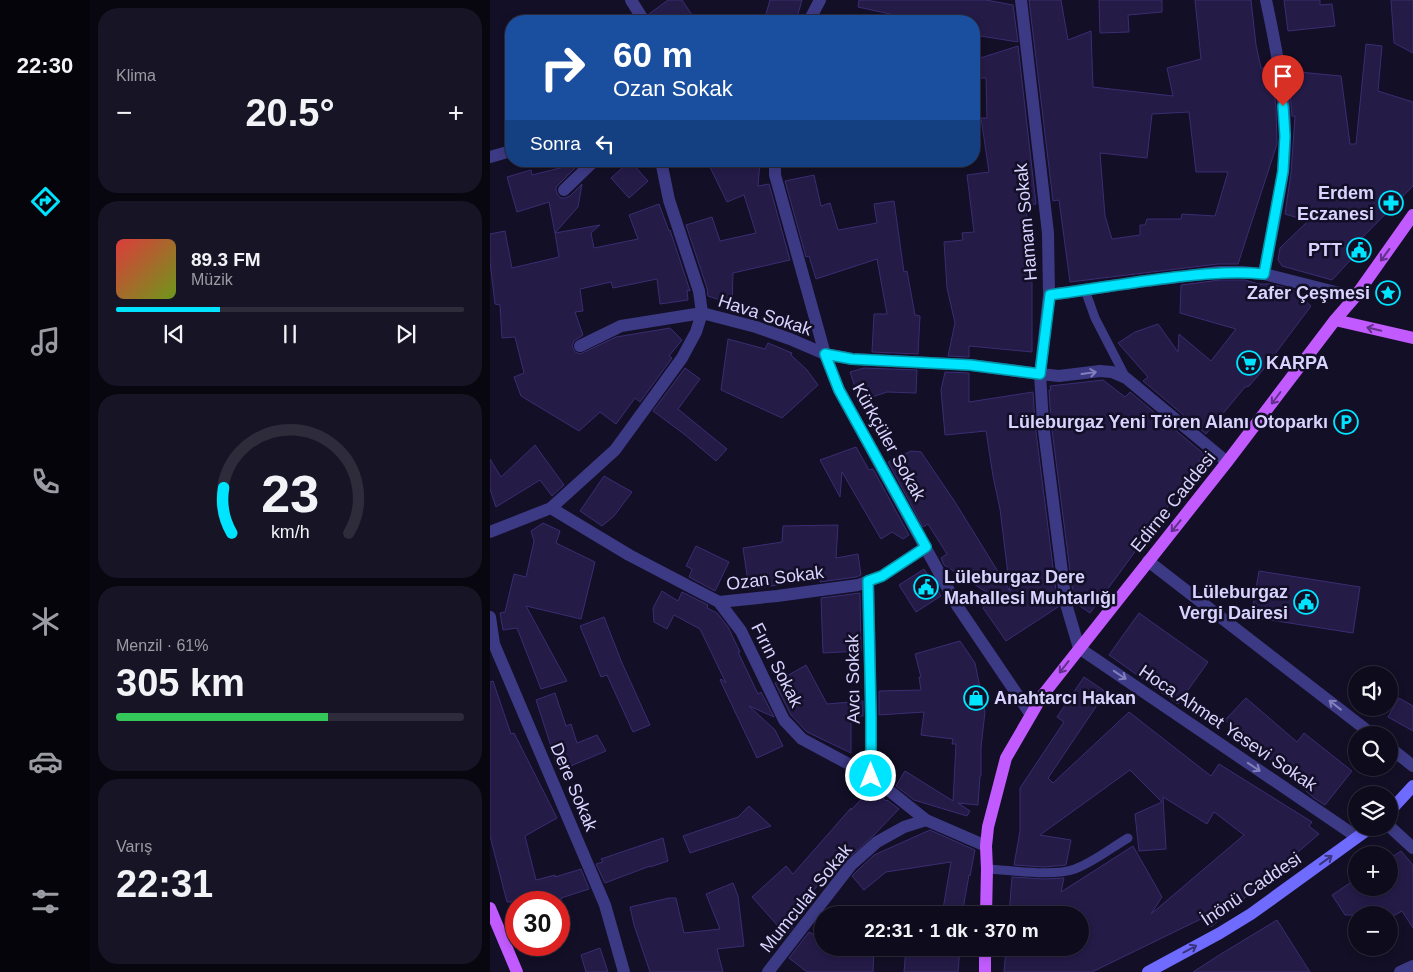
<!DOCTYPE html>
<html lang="tr">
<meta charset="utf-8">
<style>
:root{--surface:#0e0b1c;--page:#171425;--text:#f1f3f6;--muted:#9b9ba3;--line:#2e2b3b;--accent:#00e5ff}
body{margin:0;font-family:Helvetica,sans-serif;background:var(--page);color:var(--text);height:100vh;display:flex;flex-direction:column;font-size:19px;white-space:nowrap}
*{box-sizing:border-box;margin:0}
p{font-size:16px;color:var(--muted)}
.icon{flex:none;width:28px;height:28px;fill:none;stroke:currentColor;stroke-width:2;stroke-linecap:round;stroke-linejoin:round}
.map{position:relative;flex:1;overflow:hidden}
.drawer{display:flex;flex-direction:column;gap:8px;padding:8px;background:#08060f;width:400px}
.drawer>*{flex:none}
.top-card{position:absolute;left:15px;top:15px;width:475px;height:152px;border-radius:20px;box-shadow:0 2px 8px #0003,0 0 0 1px var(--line);background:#1a4fa0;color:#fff;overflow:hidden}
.buttons{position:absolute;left:858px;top:666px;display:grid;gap:10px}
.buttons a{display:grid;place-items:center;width:50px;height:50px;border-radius:50%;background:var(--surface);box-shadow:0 2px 8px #0003,0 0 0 1px var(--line);font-size:25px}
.speed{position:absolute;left:15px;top:891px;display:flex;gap:10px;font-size:25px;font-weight:700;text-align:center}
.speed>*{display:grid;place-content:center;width:65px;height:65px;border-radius:50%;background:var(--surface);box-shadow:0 2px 8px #0003,0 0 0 1px var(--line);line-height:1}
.speed .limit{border:8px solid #d22;background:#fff;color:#111}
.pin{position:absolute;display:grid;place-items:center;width:42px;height:42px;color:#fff;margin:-51px -21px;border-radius:50% 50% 50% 0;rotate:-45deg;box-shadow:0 0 5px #0007}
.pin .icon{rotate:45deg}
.me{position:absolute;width:55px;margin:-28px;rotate:0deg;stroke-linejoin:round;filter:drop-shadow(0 0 4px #0008)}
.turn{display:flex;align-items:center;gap:18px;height:105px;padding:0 25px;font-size:22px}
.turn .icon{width:65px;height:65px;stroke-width:2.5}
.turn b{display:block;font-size:35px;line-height:42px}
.then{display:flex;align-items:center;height:48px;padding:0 25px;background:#0003;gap:10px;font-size:19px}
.big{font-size:38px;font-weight:600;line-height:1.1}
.drawer .card{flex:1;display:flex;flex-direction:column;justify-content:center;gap:8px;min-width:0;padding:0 18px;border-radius:20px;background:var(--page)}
.drawer .dial{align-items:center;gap:0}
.dial svg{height:130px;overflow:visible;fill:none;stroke:var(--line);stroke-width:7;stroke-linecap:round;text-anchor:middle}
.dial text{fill:var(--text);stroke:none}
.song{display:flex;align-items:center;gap:15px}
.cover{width:60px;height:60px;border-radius:8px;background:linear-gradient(135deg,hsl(0 70% 55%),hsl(80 70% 35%))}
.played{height:5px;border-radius:2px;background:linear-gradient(90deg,var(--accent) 30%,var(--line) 30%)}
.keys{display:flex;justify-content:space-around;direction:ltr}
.heat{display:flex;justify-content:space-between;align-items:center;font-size:28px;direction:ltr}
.charge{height:8px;border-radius:4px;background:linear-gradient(90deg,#34c759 61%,var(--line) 0)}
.trip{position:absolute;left:324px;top:906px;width:275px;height:50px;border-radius:25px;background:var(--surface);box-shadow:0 2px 8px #0003,0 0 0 1px var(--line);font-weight:600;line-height:50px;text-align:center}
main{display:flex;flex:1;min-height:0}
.dock{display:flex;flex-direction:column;width:90px;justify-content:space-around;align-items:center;background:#06040b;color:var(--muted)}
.dock .icon{width:35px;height:35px}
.dock .current{color:var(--accent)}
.dock b{font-size:22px;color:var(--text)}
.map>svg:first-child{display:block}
.building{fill:#241b47;stroke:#3b2d73;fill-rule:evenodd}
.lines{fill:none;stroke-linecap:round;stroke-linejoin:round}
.lane{stroke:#3d3a85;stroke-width:9}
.street{stroke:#3d3a85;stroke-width:12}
.secondary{stroke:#6f6bff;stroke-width:12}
.primary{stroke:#c25bff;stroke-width:12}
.oneway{stroke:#623188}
.oneway2{stroke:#837fbc}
.oneway3{stroke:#38347d}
.route-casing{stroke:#0095a6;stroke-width:12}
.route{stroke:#00e5ff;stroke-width:9}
.labels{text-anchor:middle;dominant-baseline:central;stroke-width:5;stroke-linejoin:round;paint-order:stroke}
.poi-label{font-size:18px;font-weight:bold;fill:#d9d4ff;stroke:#130f26;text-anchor:end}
.street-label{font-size:18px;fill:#d9d4ff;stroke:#130f26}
</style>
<main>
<nav class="dock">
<b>22:30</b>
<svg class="icon current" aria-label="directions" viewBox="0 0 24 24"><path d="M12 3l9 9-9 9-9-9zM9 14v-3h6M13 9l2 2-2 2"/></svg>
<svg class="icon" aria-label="music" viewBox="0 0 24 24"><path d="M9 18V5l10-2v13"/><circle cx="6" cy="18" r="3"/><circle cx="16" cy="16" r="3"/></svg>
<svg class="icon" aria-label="phone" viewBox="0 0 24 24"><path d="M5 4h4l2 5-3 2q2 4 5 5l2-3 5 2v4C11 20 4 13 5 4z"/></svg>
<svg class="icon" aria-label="climate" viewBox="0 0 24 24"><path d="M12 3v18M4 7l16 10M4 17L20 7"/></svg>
<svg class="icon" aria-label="car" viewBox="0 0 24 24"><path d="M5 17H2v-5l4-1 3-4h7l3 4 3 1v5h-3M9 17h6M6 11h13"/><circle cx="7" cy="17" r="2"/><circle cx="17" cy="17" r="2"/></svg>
<svg class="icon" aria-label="filters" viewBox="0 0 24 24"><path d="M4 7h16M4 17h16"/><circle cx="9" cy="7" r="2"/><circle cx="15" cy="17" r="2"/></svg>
</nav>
<section class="drawer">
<div class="card"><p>Klima</p>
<div class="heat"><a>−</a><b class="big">20.5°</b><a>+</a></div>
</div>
<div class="card">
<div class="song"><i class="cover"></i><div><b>89.3 FM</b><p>Müzik</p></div></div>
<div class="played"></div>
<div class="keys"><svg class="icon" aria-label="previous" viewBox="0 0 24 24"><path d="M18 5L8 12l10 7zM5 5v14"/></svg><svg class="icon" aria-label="pause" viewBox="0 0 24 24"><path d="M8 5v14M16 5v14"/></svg><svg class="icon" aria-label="next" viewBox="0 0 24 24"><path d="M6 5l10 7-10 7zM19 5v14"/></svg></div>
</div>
<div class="card dial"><svg viewBox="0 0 100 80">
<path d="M14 69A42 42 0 1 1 86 69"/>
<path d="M14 69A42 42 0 0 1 9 41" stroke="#00e5ff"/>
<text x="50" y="56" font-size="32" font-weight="700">23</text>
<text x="50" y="72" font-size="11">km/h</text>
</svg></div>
<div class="card"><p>Menzil · 61%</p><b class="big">305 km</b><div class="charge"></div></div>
<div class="card"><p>Varış</p><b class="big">22:31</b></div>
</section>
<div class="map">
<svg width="923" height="972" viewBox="0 0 923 972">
<rect width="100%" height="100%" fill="#130f26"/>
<g class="building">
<polygon points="178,0 192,0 206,21 162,21 159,14"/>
<polygon points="280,0 312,0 306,21 274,21"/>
<polygon points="369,0 496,0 523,5 528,42 484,35 484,21 432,21 368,7"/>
<path d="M539,0h32l7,40 23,-9 2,56 80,9 -6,-28 34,-9 -6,-59h56l5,45 5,23 10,1 5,38 1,37 -39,120h-20l-148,18 -11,-82 -6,1zM699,112l7,60h32l-13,44 -33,-2 -1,5h-34l-2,6h-5v10l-28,4 -7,-23 -5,-63 47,5 5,-44z"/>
<polygon points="609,0 672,0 672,12 638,15 639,32 610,33"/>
<polygon points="794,0 830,0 830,5 842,4 845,26 798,31"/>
<polygon points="901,0 923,0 923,53 904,43"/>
<polygon points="876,44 892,46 888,91 923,102 923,186 865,245 869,251 842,280 792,266 788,260 790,248 818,221 795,214 801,173 805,116 802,116 798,71 851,76 860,144 866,144"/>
<polygon points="528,46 546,204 536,205 542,280 542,352 479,346 479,357 458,356 465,323 457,288 454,242 473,240 472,233 484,232 477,175 499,172 491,118 497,118 496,78 486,78 484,60"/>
<polygon points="140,161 158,181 139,198 121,178"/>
<polygon points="217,161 270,161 268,186 279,184 300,260 243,273 242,304 218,296 217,288 196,225 222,217 230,241 266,233 254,195 237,202"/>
<polygon points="90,163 66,187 66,191 68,195 71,198 75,198 80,196 92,184 88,207 65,233 59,202 27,212 17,177 41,170 42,175"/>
<polygon points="324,175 331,206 340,203 348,230 387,223 384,204 404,201 414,272 417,271 425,315 430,316 428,354 382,352 384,314 397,314 387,259 326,279 319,256 316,257 295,181"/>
<polygon points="169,204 179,231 180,230 200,291 197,290 198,300 170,304 167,279 123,288 121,282 90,289 93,311 85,312 93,335 84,341 82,346 85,352 90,354 126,337 180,328 192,340 179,356 182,358 150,402 145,398 126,424 110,412 89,431 31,396 24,377 34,373 25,337 12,338 10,305 5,304 0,262 0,234 15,231 22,268 69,257 65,233 110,225 101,233 104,248 148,239 139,215"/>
<polygon points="730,280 755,280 769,284 780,284 802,289 821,306 773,370 759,386 755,387 716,434 653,381 658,377 628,343 645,332 668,324 688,352 689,334 721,361 746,329 690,313 691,285"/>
<polygon points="238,339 275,349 278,343 302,353 301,355 317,370 328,385 292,418 231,390"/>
<polygon points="195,368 210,379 188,409 237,449 226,461 194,434 163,411"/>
<polygon points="374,368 427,370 426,393 397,392 376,399 369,399 360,372"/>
<polygon points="455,372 479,373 479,402 543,392 545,424 568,607 516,641 493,608 501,595 454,565 451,558 457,554 438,524 433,527 398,462 421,451 431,452 465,502 520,591 510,509 503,476 496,431 455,435 451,390"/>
<polygon points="613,380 635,397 640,392 714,454 677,508 600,613 584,602 561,422 559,390 561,390 560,386"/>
<polygon points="45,445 74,485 62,496 50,480 6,507 0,489 0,459 11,477"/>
<polygon points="366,447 379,470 383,469 419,535 413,539 402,532 391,539 352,472 350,497 330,460"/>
<polygon points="114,476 142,492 124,516 112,526 90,511"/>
<polygon points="53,523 70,531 66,543 105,562 91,619 36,606 77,681 51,689 27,628 13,630 10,613 15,612 24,574 36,577 44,541 41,531"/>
<polygon points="348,525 346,558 368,554 371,575 366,577 330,582 330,578 288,583 288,585 259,589 253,548 292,542 293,526"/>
<polygon points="206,546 239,562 225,591 199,577 202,569 196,566"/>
<polygon points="434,569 451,596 426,612 409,585"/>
<polygon points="769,571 870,587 863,633 761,617"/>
<polygon points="172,591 188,601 192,592 218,605 217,608 227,613 238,627 250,652 248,652 268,694 271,692 284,717 259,706 285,730 293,746 267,758 230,680 231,679 236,683 210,629 184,615 177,629 164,622 163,608"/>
<polygon points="370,593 371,651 333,653 331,598"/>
<polygon points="649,613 718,662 688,704 619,655"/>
<polygon points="114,617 132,663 160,725 143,732 117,675 111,677 90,626"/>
<polygon points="470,641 485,663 495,712 491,747 491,776 490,776 488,805 468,803 480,811 477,816 424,800 406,786 415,771 463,801 466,744 462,744 463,739 431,735 434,712 389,715 389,691 431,690 429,677 431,677 425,654"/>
<polygon points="316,665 337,704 373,701 373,716 361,716 361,753 317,732 301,715 285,683"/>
<polygon points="594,677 616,692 558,778 563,783 639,712 721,776 729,764 822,822 819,826 829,834 721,927 713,918 602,972 514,972 516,948 590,948 590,915 519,915 522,877 554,879 574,878 571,892 643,846 672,897 661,914 754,835 724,812 717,824 673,797 676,849 649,851 645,814 672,802 640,770 550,835 581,840 576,865 554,867 524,865 530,831 530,788 574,722 567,717"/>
<polygon points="3,681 21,734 24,733 67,818 35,836 46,880 65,875 65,877 91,869 99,889 71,898 72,899 64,902 17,902 0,836 0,682"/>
<polygon points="65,693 76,726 81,724 87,743 107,735 116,751 69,771 46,700"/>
<polygon points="756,698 807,742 814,733 862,771 835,805 824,798 735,720"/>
<polygon points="909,698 923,706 923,731 898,717"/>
<polygon points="382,788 396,801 397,800 409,809 384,835 352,864 350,862 303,912 305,914 296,922 304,926 296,935 262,897 296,866 303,874 361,808 361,810"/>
<polygon points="259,806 281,826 200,853 193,836 248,817"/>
<polygon points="440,830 485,850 480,876 479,875 472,915 452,915 461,862 396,872 374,890 362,876 367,871 384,855"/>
<polygon points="173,838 178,861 160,867 160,866 115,883 106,864 113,862 111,859"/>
<polygon points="911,851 923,865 923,928 912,911 905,915 855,915 842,895 866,879 866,888 899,888 899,859"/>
<polygon points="243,883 248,896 254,946 227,949 233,972 160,972 144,925 140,907 179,898 186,898 194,933 230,929 216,894"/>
<polygon points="787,920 820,972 703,972 731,954"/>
<polygon points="319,932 332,939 332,948 384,948 383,972 317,972 299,958"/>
<polygon points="110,948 118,972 96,972 91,955"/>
<polygon points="416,948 470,948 468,972 414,972"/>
</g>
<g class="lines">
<g class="lane">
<polyline points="595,290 605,318 636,378"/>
<path d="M497,869c24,1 66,8 88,0 19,-7 36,-21 53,-31"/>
</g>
<g class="street">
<polyline points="141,0 154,21"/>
<polyline points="531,0 558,233 559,295 550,374 553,423 576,604 589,648 867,837"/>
<polyline points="319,21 330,0"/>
<polyline points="0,157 21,151"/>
<polyline points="285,161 285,175 335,354 349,390 468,607 541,715"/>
<polyline points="74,190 104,161"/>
<path d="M774,274c6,-34 14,-68 19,-102 7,-58 -5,-116 -17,-172"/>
<polyline points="559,295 648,282 729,272 752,272 774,274 865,297"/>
<polyline points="90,346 131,326 212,313 266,327 300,339 335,354 362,359 481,365 550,374 569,376 610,371 622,372 636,378 737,462"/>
<polyline points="61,508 139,555 229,602 287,596 368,585 392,576 436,547"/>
<polyline points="0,532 61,508 125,450 192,358 206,332 212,313 209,291 179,200 171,161"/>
<polyline points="658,561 883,735"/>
<polyline points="378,581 381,716 381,776"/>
<polyline points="229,602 251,631 294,720 312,739 381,776 436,820 496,846"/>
<polyline points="0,617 4,644 115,905 134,972"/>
<polyline points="899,747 923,766"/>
<polyline points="899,826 923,848"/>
<polyline points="278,972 361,865 387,842 414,827 436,820"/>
<polyline points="910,972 923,966"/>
</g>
<g class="secondary">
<polyline points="899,812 923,786"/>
<polyline points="658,972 730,933 761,914 880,828"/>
</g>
<g class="primary">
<polyline points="845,320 923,338"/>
<polyline points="0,908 27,972"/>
<polyline points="496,915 497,869 496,846 498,827 516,758 552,696 737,462 845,320 865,297 923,215"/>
<polyline points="495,972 495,948"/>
</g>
</g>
<defs><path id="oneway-shaft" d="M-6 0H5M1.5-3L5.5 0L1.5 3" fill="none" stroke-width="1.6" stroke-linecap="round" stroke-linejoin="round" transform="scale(1.25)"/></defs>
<g class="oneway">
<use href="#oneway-shaft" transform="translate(895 255) rotate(126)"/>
<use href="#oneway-shaft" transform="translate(884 329) rotate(-167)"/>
<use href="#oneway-shaft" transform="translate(786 398) rotate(127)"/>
<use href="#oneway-shaft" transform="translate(686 526) rotate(129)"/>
<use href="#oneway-shaft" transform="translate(574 667) rotate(128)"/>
</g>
<g class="oneway2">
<use href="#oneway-shaft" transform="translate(599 373) rotate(-8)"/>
<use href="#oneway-shaft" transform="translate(630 675) rotate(34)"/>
<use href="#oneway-shaft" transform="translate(845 705) rotate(-142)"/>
<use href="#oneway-shaft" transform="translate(764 767) rotate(34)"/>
</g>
<g class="oneway3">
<use href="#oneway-shaft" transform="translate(836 860) rotate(-36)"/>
<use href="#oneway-shaft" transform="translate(700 949) rotate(-28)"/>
</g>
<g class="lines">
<g class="route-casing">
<path id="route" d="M381,776v-60l-3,-135 14,-5 44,-29 -87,-157 -14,-36 27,5 118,6 70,9 10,-79c42,-6 84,-13 126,-18 31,-3 57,-6 88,-3l19,-103 2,-35 -2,-30"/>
</g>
<use href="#route" class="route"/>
</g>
<defs>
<g id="pharmacy-ring" transform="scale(1.25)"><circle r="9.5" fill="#130f26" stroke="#00e5ff" stroke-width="1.5"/><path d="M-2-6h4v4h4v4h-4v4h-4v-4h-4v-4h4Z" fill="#00e5ff"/></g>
<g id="civic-ring" transform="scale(1.25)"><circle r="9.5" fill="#130f26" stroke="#00e5ff" stroke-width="1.5"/><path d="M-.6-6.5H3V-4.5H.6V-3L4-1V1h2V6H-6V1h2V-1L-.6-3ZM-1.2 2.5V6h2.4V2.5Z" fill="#00e5ff"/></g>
<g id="sight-ring" transform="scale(1.25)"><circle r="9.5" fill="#130f26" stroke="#00e5ff" stroke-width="1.5"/><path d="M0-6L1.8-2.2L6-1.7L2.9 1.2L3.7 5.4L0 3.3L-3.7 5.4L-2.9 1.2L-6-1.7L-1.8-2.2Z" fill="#00e5ff"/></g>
<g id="supermarket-ring" transform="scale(1.25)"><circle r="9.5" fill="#130f26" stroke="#00e5ff" stroke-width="1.5"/><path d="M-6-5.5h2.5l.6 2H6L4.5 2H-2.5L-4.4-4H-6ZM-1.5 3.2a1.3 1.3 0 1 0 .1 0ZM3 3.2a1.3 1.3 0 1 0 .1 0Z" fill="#00e5ff"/></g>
<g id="parking-ring" transform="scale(1.25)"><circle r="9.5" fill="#130f26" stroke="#00e5ff" stroke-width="1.5"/><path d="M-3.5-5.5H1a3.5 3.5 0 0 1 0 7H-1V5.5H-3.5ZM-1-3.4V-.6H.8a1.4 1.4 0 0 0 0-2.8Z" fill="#00e5ff"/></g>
<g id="shop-ring" transform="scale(1.25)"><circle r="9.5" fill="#130f26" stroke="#00e5ff" stroke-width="1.5"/><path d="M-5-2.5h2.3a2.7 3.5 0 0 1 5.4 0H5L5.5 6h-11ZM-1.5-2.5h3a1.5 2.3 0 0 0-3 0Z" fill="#00e5ff"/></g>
</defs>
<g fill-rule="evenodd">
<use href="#pharmacy-ring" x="901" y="203"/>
<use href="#civic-ring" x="869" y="250"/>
<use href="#sight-ring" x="898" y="293"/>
<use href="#supermarket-ring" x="759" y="363"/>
<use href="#parking-ring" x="856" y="422"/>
<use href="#civic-ring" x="436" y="587"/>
<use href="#civic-ring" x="816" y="602"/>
<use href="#shop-ring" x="486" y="698"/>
</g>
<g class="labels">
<g class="poi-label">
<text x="884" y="193">Erdem<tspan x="884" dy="21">Eczanesi</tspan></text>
<text x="852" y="250">PTT</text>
<text x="880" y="293">Zafer Çeşmesi</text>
<text x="776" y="363" text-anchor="start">KARPA</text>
<text x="838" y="422">Lüleburgaz Yeni Tören Alanı Otoparkı</text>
<text x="454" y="577" text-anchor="start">Lüleburgaz Dere<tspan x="454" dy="21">Mahallesi Muhtarlığı</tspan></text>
<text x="798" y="592">Lüleburgaz<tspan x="798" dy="21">Vergi Dairesi</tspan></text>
<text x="504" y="698" text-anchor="start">Anahtarcı Hakan</text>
</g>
<g class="street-label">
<text transform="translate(536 222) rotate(-95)">Hamam Sokak</text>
<text transform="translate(275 315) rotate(18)">Hava Sokak</text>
<text transform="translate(399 442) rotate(61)">Kürkçüler Sokak</text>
<text transform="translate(683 502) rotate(-51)">Edirne Caddesi</text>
<text transform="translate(285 578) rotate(-7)">Ozan Sokak</text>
<text transform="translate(287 665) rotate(63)">Fırın Sokak</text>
<text transform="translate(363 679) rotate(-91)">Avcı Sokak</text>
<text transform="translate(738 728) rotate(34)">Hoca Ahmet Yesevi Sokak</text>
<text transform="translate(84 787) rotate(67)">Dere Sokak</text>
<text transform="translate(761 889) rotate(-34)">İnönü Caddesi</text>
<text transform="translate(316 898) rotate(-51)">Mumcular Sokak</text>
</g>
</g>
</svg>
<div class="buttons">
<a><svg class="icon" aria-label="sound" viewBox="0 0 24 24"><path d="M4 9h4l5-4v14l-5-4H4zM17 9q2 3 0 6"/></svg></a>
<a><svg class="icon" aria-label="search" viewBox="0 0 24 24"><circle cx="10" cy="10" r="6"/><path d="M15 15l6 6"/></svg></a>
<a><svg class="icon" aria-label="layers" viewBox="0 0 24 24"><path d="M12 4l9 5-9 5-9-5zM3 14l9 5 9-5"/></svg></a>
<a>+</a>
<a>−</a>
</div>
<div class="speed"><div class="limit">30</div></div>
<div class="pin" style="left:793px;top:106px;background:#d93025"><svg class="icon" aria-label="arrive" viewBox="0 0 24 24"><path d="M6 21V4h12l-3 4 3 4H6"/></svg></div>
<svg class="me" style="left:381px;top:776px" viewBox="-20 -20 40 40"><circle r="17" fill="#00e5ff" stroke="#fff" stroke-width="3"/><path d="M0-11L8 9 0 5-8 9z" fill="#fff"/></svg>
<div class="trip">22:31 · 1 dk · 370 m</div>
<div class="top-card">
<div class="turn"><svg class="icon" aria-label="right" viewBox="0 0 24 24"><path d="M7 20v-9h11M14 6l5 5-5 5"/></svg><div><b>60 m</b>Ozan Sokak</div></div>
<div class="then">Sonra<svg class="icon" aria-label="left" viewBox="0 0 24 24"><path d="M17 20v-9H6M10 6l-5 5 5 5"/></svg></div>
</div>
</div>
</main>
